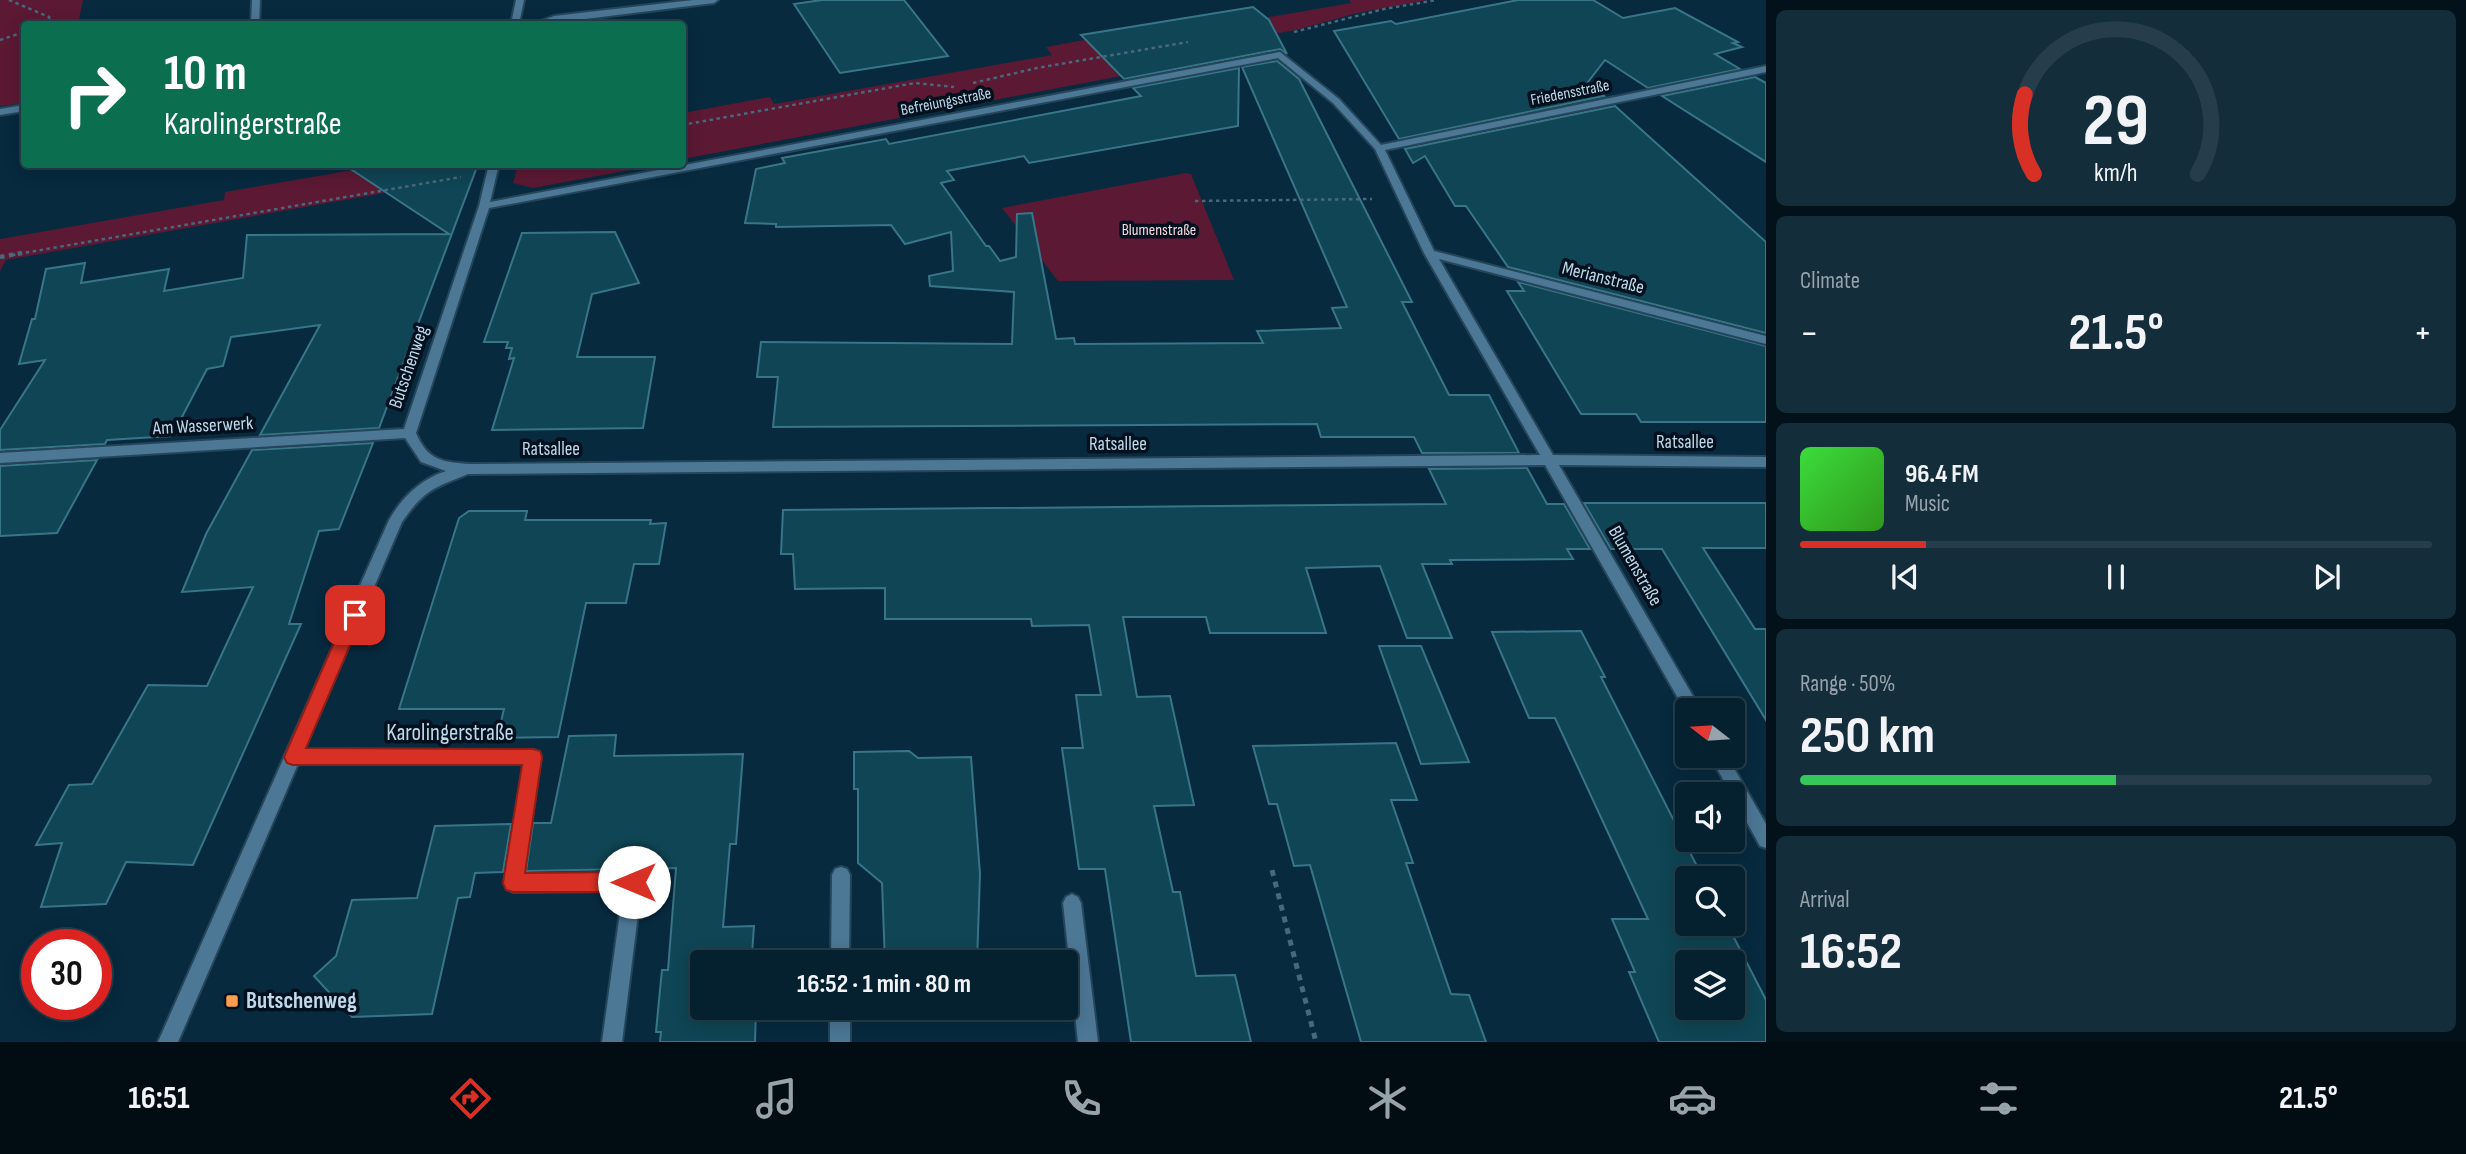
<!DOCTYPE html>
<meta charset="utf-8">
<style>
:root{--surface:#05202f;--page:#132d3b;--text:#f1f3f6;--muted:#97a3aa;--line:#263e4b;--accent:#d93025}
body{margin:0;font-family:"Sofia Sans Condensed",sans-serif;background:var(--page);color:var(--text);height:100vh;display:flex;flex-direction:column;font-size:26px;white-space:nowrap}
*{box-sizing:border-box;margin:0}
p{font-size:23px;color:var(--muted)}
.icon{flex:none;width:38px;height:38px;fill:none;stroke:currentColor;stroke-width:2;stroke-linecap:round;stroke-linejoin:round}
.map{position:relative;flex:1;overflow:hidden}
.side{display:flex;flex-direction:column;gap:10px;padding:10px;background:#03121a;width:700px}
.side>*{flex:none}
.top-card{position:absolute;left:21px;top:21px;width:665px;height:147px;border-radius:7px;box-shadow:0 4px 18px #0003,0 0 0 2px var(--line);background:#0b6e4f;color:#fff;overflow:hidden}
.needle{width:46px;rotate:287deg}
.buttons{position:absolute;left:1675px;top:698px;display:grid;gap:14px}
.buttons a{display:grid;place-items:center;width:70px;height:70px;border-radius:7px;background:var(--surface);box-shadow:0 4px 18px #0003,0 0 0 2px var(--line);font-size:35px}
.speed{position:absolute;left:21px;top:929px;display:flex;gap:14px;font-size:35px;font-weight:700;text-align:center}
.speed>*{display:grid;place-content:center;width:91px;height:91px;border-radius:50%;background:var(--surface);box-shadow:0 4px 18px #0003,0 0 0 2px var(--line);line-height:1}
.speed .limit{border:10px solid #d22;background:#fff;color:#111}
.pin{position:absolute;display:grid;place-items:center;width:60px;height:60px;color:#fff;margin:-30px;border-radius:14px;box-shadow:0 4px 10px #0006}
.me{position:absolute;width:77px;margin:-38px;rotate:270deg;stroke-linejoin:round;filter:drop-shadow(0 0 5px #0008)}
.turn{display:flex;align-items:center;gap:24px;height:147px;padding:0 28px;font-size:32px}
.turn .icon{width:91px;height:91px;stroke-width:2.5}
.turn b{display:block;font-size:49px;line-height:60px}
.big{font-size:52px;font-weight:700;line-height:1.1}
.side .tile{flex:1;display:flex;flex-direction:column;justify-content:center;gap:10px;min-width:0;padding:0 24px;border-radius:10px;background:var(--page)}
.side .dial{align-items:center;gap:0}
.dial svg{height:182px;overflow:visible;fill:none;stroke:var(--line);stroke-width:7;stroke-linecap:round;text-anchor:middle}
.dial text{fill:var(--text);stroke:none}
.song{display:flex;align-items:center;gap:21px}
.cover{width:84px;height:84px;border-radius:10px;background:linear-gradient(135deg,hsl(120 70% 55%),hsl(110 70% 35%))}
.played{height:7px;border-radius:4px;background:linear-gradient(90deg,var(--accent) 20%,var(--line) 20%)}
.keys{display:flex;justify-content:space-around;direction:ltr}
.heat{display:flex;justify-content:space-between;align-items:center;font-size:38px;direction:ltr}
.charge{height:10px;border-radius:5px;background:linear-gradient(90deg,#34c759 50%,var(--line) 0)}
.trip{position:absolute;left:690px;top:950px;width:388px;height:70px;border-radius:7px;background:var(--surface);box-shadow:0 4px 18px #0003,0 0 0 2px var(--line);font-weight:700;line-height:70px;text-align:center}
.tab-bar{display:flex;height:112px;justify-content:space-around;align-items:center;background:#020d13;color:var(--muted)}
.tab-bar .icon{width:49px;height:49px}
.tab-bar .current{color:var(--accent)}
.tab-bar b{font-size:32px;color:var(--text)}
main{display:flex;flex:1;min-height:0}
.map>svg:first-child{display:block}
.green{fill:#5b1933}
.building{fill:#0f4554;stroke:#397588;stroke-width:2;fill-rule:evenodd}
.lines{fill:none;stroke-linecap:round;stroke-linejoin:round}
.minor-casing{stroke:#25465a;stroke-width:4}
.path-far2{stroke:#49687c;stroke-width:2.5;stroke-dasharray:3.5 3.5;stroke-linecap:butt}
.path-far1{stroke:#49687c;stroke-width:4.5;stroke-dasharray:4.5 4.5;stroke-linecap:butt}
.path{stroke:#49687c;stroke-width:5;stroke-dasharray:6 6;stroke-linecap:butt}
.minor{fill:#4c7795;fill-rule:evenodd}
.route{fill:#d93025;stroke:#8d1f18;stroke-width:2}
.poi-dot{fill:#f99f4d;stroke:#02111d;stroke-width:2.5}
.labels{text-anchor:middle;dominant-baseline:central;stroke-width:7;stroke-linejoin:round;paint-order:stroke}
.far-street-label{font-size:16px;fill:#c0d8e9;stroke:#02111d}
.far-park-label{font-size:16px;fill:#f8d9e1;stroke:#02111d}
.street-label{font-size:19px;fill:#c0d8e9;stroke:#02111d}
.near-street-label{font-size:23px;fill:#c0d8e9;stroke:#02111d}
.near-poi-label{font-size:23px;font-weight:bold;fill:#c0d8e9;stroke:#02111d;text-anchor:start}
</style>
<main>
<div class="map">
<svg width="1766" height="1042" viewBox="0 0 1766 1042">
<rect width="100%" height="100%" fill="#072a3f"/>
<g class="green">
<polygon points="0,0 83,0 78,24 24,24 24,103 0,106"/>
<polygon points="1349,0 1428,0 1357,13 1296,30 1262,36 1275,47 683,159 683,113 770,97 774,104 1052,55 1046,47 1100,37 1107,45 1351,3"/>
<polygon points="382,165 472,165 475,177 6,260 0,271 0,239 224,200 225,192"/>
<polygon points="518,165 518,164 656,165 533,188 513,183"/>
<polygon points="1186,173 1191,174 1234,280 1058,281 1002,208"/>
</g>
<g class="building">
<polygon points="822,0 904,0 948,56 840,73 794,4"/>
<polygon points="1518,0 1593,0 1623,18 1675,8 1738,42 1733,43 1742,47 1715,54 1740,69 1648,88 1605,60 1588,82 1604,96 1399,139 1334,31 1391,21 1396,24"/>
<polygon points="1253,7 1269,20 1287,54 1280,49 1124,79 1081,35"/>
<polygon points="1277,61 1299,79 1412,302 1402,302 1449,395 1489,395 1519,453 1422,453 1414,437 1321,437 1317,424 773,427 778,377 757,377 761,342 1012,344 1014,292 930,286 929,276 953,271 951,232 905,244 891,225 776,227 776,224 745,223 756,169 785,163 782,158 886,139 889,144 1141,96 1133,88 1239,68 1238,126 1029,163 1024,156 947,171 954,180 941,183 986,246 989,246 1000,261 1016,257 1017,214 1032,213 1056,339 1074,338 1075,344 1263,343 1257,331 1341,328 1332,308 1347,307 1242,67"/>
<polygon points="1755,77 1766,83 1766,162 1662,96"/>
<polygon points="1615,106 1766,242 1766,333 1508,267 1466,206 1455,206 1425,156 1413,163 1405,149"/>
<polygon points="343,164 478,164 379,428 260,435 320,325 231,337 223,366 207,369 172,436 107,440 105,444 0,450 0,430 45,360 19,364 32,319 35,319 46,269 85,263 81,283 169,269 164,291 243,278 247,235 449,234"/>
<polygon points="615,232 639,283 592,294 577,357 655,357 643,428 492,430 514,358 509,359 512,348 506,348 508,342 484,342 522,233"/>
<polygon points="1518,282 1766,346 1766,422 1641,422 1636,414 1581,414 1507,291 1524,291"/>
<polygon points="373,443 339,529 319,531 289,624 301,624 193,865 126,862 106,904 41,907 62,843 36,845 69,785 92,784 148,685 207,686 253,587 182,592 206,534 252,450"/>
<polygon points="97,460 57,533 0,536 0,466"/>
<polygon points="1527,468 1547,504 1564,504 1590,549 1567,549 1573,559 1450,560 1452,564 1422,564 1452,638 1407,638 1380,566 1306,568 1326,633 1210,633 1206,617 1123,617 1137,697 1170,696 1194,805 1154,806 1173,892 1180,892 1196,976 1235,975 1251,1042 1131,1042 1105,869 1079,869 1062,748 1083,748 1076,695 1101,695 1089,625 1032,626 1031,619 885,619 885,588 795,589 793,554 781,554 783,510 1446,504 1429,469"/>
<polygon points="1584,503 1766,503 1766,548 1703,548 1755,629 1766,629 1766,720 1662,549 1611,549"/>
<polygon points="469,511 527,511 525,520 651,520 650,524 666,523 659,564 634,564 626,603 586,603 558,737 497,738 504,709 399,709 459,518"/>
<path d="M1581,631l24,46h-4l102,201h-16v46h40l39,76v42h-107l-30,-70h6l-23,-53h36l-93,-201h-26l-37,-86zM1687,962h45v46h-45z"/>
<polygon points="1379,646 1421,646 1469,762 1421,764"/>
<polygon points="616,735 614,756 743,754 736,844 730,844 723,927 754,926 752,954 760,954 759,962 702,962 702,1008 756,1008 755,1042 660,1042 661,1032 656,1032 659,1000 662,970 668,970 676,868 526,871 533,823 551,823 569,736"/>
<polygon points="1396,743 1417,800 1391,800 1413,863 1406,863 1451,994 1469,995 1486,1042 1361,1042 1310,865 1294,866 1277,804 1269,804 1253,746"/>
<polygon points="909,751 918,758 971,757 980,874 977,962 885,962 882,883 858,863 858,789 854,789 854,752"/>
<polygon points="511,824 503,872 475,873 470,897 458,898 432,1014 352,1017 314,976 336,956 352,900 417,898 435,826"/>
</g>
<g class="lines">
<g class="minor-casing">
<g id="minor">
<polygon points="252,0 260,0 259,24 251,24"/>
<polygon points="516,0 524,0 519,24 511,24"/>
<polygon points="693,0 718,0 714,3 545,24 533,24 554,16"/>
<path d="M1280,52l59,47 42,46 385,-79v6l-381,78 49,101 332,85v8l-327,-85 114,196 213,2v10l-207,-2 142,245h-14v4l-142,-249 -1077,9c-34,14 -43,15 -66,48l-98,228h229l6,2 2,5 -18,117 110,-1 6,3 3,6 -20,160h-20l21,-151 -110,1 -6,-3 -3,-6 20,-119h-226l-120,278h-20l231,-522c14,-24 31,-40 57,-49l-25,-9 -16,-24 -405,25v-10l404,-24 75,-223 10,-42h10l-9,38zM1278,58l55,45 42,46 49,104 116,202 -1069,9c-29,-2 -43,-3 -55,-31l73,-225z"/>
<polygon points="24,105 24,111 0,115 0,109"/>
<polygon points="1710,756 1727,756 1766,824 1766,848 1760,846"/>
<polygon points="841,867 847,869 850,875 849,962 831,962 832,875 835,869"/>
<polygon points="1072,894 1078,897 1081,903 1098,1042 1078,1042 1063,903 1066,897"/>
<rect x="830" y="1008" width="20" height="34"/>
</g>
</g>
<g class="path-far2">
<polyline points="9,0 49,17 51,24"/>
<polyline points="1294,32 1384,9 1437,0"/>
<polyline points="0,40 24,32"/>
<polyline points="973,83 1037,68 1188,42"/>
<polyline points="682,125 915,83 954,87"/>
<polyline points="1195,201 1372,199"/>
<polyline points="12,255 461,177"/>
</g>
<polyline class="path-far1" points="0,257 22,253"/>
<polyline class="path" points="1272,870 1316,1042"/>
<use href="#minor" class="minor"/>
</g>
<polygon class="route" points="355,608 361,610 363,615 306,748 533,749 540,751 542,757 525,873 634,872 641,875 644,882 641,889 634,892 513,892 506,890 503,883 522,765 293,765 287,763 284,757 346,615 349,610"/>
<rect class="poi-dot" x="225" y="994" width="14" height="14" rx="3.5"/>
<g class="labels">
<g class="far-street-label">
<text transform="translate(1570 93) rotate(-11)">Friedensstraße</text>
<text transform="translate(946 102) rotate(-11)">Befreiungsstraße</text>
</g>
<g class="far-park-label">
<text x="1159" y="230">Blumenstraße</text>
</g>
<g class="street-label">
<text transform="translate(1603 278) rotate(14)">Merianstraße</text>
<text transform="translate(409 367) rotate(-71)">Butschenweg</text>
<text transform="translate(203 426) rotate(-3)">Am Wasserwerk</text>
<text x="1685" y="442">Ratsallee</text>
<text x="1118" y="444">Ratsallee</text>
<text x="551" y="449">Ratsallee</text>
<text transform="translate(1635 566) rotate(60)">Blumenstraße</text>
</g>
<g class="near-street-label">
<text x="450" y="733">Karolingerstraße</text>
</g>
<g class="near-poi-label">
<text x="246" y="1001">Butschenweg</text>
</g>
</g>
</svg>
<div class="buttons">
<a><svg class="needle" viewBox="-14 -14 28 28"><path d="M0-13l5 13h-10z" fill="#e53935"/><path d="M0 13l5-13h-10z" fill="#97a3aa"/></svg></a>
<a><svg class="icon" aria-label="sound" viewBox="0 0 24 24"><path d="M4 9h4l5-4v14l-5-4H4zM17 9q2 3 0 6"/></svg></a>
<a><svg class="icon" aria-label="search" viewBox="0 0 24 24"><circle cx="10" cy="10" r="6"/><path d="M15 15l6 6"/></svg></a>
<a><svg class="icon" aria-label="layers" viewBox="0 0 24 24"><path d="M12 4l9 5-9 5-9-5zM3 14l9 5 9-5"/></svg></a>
</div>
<div class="speed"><div class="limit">30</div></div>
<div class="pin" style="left:355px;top:615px;background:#d93025"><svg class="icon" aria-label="arrive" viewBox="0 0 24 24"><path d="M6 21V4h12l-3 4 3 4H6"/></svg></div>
<svg class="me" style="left:634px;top:882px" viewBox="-20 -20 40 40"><circle r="19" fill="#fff"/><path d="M0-13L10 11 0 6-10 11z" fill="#d93025"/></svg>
<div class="trip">16:52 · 1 min · 80 m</div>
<div class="top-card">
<div class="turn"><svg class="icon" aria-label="right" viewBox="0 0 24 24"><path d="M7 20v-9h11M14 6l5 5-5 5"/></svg><div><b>10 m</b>Karolingerstraße</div></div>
</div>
</div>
<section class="side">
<div class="tile dial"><svg viewBox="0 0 100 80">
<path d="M14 69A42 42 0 1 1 86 69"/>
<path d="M14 69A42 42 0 0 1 10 34" stroke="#d93025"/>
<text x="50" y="56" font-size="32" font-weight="700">29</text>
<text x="50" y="72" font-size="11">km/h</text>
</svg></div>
<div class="tile"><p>Climate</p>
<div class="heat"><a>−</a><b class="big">21.5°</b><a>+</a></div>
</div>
<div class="tile">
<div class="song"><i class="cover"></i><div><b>96.4 FM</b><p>Music</p></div></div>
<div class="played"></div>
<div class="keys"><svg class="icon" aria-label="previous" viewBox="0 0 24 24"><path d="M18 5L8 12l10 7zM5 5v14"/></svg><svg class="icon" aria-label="pause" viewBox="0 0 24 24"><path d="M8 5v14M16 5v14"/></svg><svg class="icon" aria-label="next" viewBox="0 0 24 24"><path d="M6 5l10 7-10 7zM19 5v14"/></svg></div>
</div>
<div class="tile"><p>Range · 50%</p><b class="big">250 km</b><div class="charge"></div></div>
<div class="tile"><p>Arrival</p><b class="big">16:52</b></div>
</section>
</main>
<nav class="tab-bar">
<b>16:51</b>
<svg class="icon current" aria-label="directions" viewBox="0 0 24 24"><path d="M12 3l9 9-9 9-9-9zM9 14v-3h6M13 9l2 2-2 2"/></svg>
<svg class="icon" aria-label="music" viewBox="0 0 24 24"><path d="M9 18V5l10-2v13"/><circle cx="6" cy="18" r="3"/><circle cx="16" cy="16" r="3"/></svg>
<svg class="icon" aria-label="phone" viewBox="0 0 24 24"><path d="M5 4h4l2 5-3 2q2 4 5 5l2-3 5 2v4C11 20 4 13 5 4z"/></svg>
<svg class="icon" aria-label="climate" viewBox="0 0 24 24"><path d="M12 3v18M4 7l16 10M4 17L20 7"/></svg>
<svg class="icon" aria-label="car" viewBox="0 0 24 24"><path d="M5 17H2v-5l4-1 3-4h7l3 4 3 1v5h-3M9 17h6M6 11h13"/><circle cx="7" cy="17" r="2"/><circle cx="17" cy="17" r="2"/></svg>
<svg class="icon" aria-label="filters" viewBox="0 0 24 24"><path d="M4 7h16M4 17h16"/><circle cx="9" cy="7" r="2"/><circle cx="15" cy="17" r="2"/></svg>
<b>21.5°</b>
</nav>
